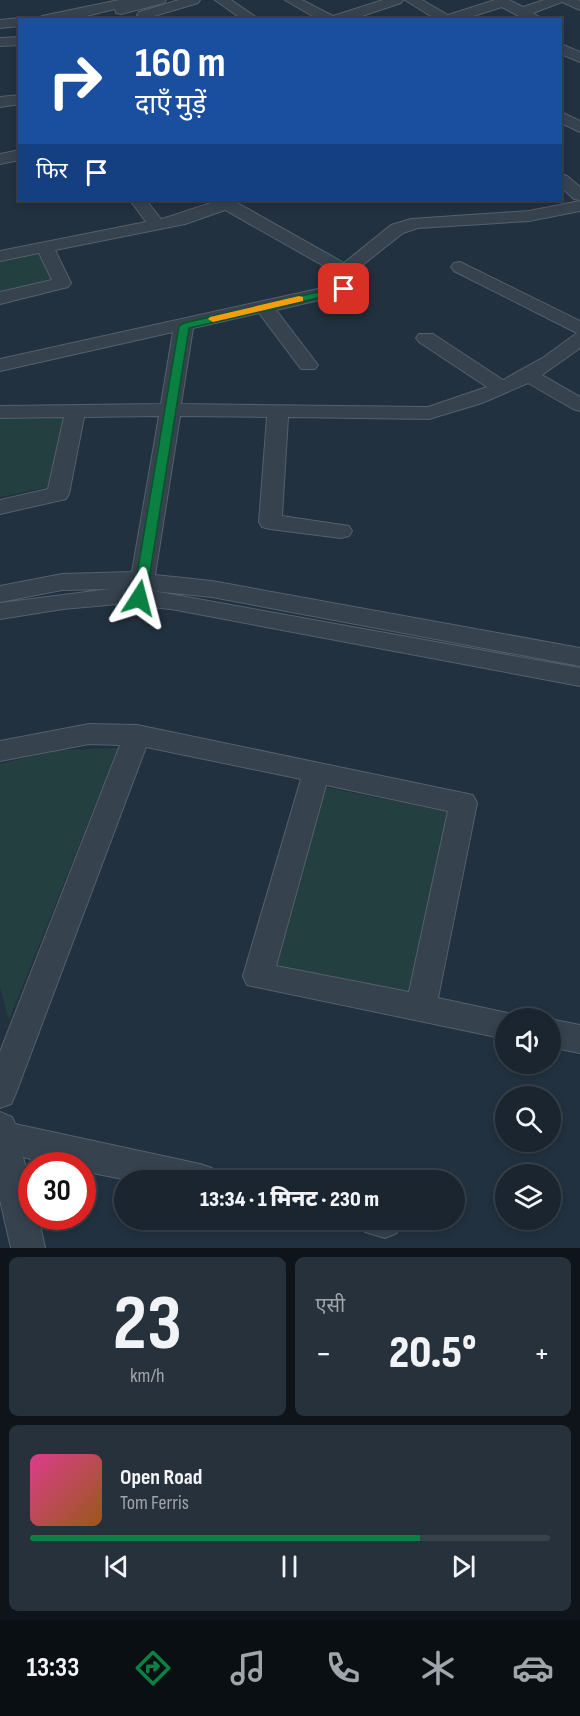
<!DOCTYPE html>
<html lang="hi">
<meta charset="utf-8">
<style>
:root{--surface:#1a252f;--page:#27313b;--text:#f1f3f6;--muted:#9fa5aa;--line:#38424b;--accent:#0b8043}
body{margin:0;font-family:"Sofia Sans Condensed","Noto Sans Devanagari",sans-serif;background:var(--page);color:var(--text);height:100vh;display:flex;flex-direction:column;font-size:22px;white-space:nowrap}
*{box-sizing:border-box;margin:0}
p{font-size:20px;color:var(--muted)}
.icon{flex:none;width:33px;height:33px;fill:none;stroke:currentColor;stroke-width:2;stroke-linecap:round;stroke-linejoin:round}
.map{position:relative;height:1248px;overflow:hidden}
.panel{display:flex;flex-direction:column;gap:9px;padding:9px;background:#0e141a;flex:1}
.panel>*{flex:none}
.guide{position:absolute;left:18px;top:18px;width:544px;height:183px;border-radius:0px;box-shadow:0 3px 9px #0003,0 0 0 2px var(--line);background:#1a4fa0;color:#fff;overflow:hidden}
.controls{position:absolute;left:495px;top:1008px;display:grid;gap:12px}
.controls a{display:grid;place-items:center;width:66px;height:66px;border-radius:50%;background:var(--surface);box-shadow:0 3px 9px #0003,0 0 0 2px var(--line);font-size:30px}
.speed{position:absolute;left:18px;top:1152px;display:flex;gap:12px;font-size:30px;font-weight:700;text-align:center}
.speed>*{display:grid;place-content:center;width:78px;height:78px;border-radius:50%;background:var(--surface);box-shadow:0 3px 9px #0003,0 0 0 2px var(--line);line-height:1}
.speed .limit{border:9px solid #d22;background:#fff;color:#111}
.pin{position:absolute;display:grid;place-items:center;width:51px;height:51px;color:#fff;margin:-26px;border-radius:12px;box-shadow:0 3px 9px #0006}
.me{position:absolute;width:66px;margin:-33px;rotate:9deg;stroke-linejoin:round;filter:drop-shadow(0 0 4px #0008)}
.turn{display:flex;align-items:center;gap:21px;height:126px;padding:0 18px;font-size:27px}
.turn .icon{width:78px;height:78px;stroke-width:2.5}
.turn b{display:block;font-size:42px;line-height:51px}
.then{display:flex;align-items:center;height:57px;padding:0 18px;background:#0003;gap:12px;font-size:22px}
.big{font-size:45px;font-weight:800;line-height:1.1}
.panel .tile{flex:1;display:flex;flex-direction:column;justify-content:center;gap:9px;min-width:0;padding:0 21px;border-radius:9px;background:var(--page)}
.panel .dial{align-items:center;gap:0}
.dial b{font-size:78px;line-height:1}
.song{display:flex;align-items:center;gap:18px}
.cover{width:72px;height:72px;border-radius:9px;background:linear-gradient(135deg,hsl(330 70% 55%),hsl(30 70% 35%))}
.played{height:6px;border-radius:3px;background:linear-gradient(90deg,var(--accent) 75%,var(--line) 75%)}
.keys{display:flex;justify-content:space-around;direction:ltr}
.heat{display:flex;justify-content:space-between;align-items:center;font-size:33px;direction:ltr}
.panel .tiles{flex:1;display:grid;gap:9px;grid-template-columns:1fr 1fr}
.tile:last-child{grid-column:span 2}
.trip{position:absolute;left:114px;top:1170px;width:351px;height:60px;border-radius:30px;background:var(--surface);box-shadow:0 3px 9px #0003,0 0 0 2px var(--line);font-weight:800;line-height:60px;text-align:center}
.tabs{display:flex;height:96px;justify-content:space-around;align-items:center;background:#0a0f13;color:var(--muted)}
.tabs .icon{width:42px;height:42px}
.tabs .on{color:var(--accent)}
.tabs b{font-size:27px;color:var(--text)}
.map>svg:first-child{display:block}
.green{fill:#243f40}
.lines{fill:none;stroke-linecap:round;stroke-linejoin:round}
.minor-casing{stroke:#54606c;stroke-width:2}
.minor{fill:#36424e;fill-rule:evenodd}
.route{fill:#0b8043;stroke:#07532c;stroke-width:1.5}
.slow{fill:#f59e0b}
</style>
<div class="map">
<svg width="580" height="1248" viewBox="0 0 580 1248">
<rect width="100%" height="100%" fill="#22313f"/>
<g class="green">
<polygon points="42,250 58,282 0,295 0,259"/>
<polygon points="70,415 54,486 0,497 0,416"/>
<polygon points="118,748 9,1020 0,987 0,764 57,750"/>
<polygon points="324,787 449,812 411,995 272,965"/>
</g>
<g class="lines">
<g class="minor-casing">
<g id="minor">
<polygon points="119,0 166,0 164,3 121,14 116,13 115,9 70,20 35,20 42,16"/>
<polygon points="179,0 200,0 198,3 144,19 137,15 139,12"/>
<polygon points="215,0 231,0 260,20 243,20"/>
<polygon points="285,0 302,0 333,16 383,0 403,0 401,3 350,20 319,20"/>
<polygon points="405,0 422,0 448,15 495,0 509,0 523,7 544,0 578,0 580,1 580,10 562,2 533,13 544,20 526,20 502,7 461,20 437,20"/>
<polygon points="20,18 25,20 20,20 20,26 0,28 0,20"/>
<polygon points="20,37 20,45 0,46 0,38"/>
<polygon points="561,44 580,52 580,62 561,54"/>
<polygon points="20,95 20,104 0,107 0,97"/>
<polygon points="561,112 580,121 580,132 561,123"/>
<polygon points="20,150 20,160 0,164 0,154"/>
<polygon points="561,174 567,176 580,187 580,200 574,199 561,187"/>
<path d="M130,200h16l15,19c18,-4 56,-21 71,-19l112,63 47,-38 20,-6 118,-8 51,-10v10l-51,10 -111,7 -15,5 -43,34 -10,26 -74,17 42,55 -3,4h-14l-42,-56 -66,15 -12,76 247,3 59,-20 -68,-45 -3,-4 3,-4h14l70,46 41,-23 33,-24 -123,-62 -3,-4 3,-4 6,-1 120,59v27l-38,27 38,22v14l-7,-2 -45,-26 -46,20 -53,16 -141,-2 -6,99 67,10 3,5 -3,5 -8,2 -71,-9 -8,-2 -3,-5 8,-105 -87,-1 -25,159 57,6 368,67v18l-368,-69 -59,-6 427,77v18l-409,-77 -53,-5 -55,5 -63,10v-16l110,-14 -48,1 -62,12v-16l62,-12 70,-2 27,-156 -75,1 -15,77 -3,5 -66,15v-14l48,-11 16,-72 -64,1v-12l161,-2 12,-72 -173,39v-12l336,-74 4,-10 -115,-65 -40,14 -130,26 16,33 -3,4 -68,17v-12l52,-12 -13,-27 -39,8v-10l146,-29z"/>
<path d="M89,724l48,1 336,70 4,8 -39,195 79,17 1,3h-12v21l-259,-54 -4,-9 58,-197 -155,-32 -130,346 -5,11 -11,4v-56l120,-307 -31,-1 -89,17v-20zM326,785l122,26 -39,181 -133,-26z"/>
<polygon points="550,1019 580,1025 580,1053 550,1047"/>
<polygon points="0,1112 12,1117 15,1124 200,1164 212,1168 217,1180 128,1180 82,1171 82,1166 60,1166 23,1157 32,1191 32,1216 38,1216 45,1248 11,1248 0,1200"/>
<polygon points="360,1220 401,1220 402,1221 397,1233 385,1238 365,1232"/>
</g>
</g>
<use href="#minor" class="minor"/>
</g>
<polygon class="route" points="344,286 349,289 348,291 189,328 146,598 144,601 135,601 133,598 179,326 184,323"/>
<polygon class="slow" points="299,296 303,297 303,301 213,322 208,319 210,317"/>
</svg>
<div class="controls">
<a><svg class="icon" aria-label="sound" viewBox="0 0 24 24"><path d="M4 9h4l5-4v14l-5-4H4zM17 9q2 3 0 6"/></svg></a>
<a><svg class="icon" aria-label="search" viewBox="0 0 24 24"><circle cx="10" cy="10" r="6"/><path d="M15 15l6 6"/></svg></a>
<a><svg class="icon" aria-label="layers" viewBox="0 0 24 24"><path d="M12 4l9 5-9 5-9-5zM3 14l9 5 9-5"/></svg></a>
</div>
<div class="speed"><div class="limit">30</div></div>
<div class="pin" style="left:344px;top:289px;background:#d93025"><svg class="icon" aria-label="arrive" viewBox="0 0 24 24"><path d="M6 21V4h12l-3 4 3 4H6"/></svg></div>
<svg class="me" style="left:139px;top:598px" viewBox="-20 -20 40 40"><path d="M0-17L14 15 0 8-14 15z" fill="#0b8043" stroke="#fff" stroke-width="4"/></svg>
<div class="trip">13:34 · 1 मिनट · 230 m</div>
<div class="guide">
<div class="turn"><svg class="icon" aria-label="right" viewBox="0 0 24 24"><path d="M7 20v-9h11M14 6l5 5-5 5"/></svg><div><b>160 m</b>दाएँ मुड़ें</div></div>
<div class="then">फिर<svg class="icon" aria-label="arrive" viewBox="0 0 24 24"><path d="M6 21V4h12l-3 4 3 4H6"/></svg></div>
</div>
</div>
<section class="panel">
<div class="tiles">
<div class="tile dial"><b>23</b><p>km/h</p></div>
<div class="tile"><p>एसी</p>
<div class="heat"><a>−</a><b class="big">20.5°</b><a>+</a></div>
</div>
<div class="tile">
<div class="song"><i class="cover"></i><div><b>Open Road</b><p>Tom Ferris</p></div></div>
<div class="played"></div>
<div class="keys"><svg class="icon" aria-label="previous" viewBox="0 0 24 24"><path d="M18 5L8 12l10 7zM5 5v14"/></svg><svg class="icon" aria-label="pause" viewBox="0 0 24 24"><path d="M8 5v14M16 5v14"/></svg><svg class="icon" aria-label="next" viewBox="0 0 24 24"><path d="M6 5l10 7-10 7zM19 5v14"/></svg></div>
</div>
</div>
</section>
<nav class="tabs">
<b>13:33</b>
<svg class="icon on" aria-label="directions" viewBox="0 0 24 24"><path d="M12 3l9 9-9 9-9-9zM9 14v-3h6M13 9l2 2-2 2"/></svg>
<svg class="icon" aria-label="music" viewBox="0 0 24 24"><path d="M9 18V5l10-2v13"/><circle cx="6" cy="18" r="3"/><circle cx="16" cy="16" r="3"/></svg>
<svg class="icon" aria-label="phone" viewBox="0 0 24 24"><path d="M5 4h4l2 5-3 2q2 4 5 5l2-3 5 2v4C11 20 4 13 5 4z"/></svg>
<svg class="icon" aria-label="climate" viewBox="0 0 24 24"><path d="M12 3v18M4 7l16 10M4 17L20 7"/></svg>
<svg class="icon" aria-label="car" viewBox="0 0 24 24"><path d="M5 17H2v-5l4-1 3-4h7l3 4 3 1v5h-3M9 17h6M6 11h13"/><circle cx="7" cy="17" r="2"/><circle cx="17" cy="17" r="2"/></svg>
</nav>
